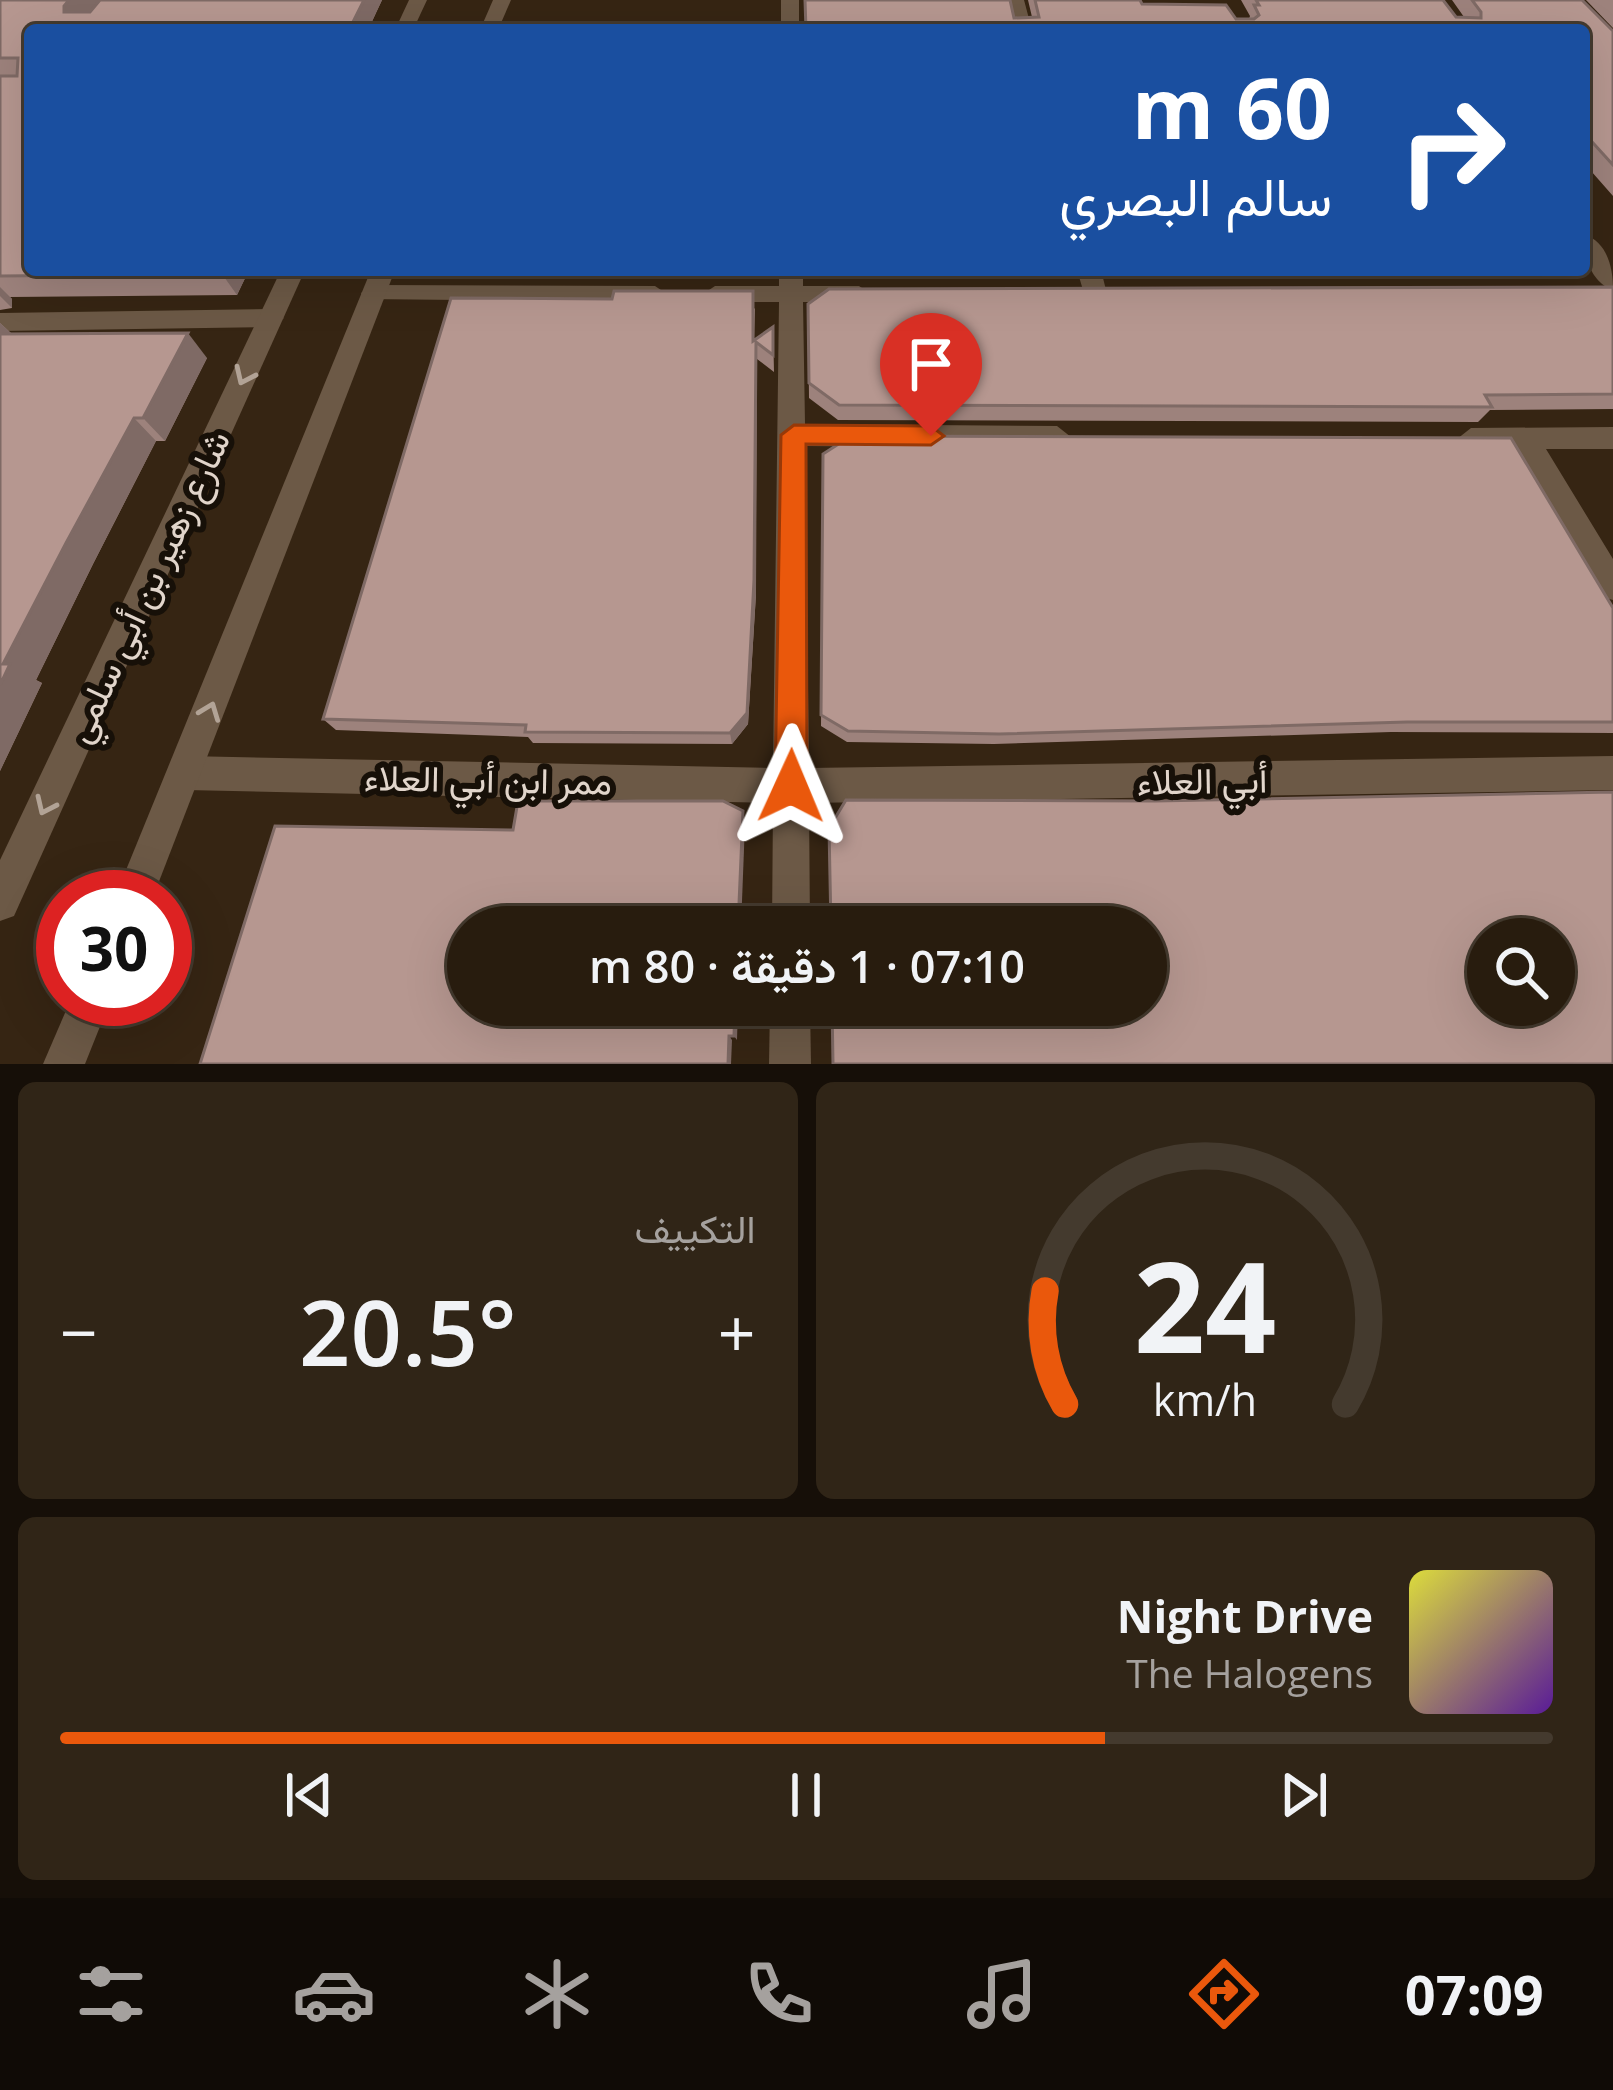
<!DOCTYPE html>
<html lang="ar">
<meta charset="utf-8">
<style>
:root{--surface:#281c0e;--page:#302517;--text:#f1f3f6;--muted:#a5a19e;--line:#443a2e;--accent:#ea580c}
body{margin:0;font-family:"Open Sans",Vazirmatn,sans-serif;background:var(--page);color:var(--text);direction:rtl;height:100vh;display:flex;flex-direction:column;font-size:45px;white-space:nowrap}
*{box-sizing:border-box;margin:0}
p{font-size:39px;color:var(--muted)}
.icon{flex:none;width:66px;height:66px;fill:none;stroke:currentColor;stroke-width:2;stroke-linecap:round;stroke-linejoin:round}
.map{position:relative;height:1064px;overflow:hidden;direction:ltr}
.details{display:flex;flex-direction:column;gap:18px;padding:18px;background:#160f08;flex:1}
.details>*{flex:none}
.guide{position:absolute;left:24px;top:24px;width:1566px;height:252px;border-radius:12px;box-shadow:0 12px 48px #0002,0 0 0 3px var(--line);direction:rtl;background:#1a4fa0;color:#fff;overflow:hidden}
.fabs{position:absolute;left:1467px;top:918px;display:grid;gap:24px}
.fabs a{display:grid;place-items:center;width:108px;height:108px;border-radius:50%;background:var(--surface);box-shadow:0 12px 48px #0002,0 0 0 3px var(--line);font-size:60px}
.speed{position:absolute;left:36px;top:870px;display:flex;gap:24px;font-size:60px;font-weight:700;text-align:center}
.speed>*{display:grid;place-content:center;width:156px;height:156px;border-radius:50%;background:var(--surface);box-shadow:0 12px 48px #0002,0 0 0 3px var(--line);line-height:1}
.speed .limit{border:18px solid #d22;background:#fff;color:#111}
.pin{position:absolute;display:grid;place-items:center;width:102px;height:102px;color:#fff;margin:-123px -51px;border-radius:50% 50% 50% 0;rotate:-45deg;box-shadow:0 0 12px #0007}
.pin .icon{rotate:45deg}
.me{position:absolute;width:132px;margin:-66px;rotate:1deg;stroke-linejoin:round;filter:drop-shadow(0 0 9px #0008)}
.turn{display:flex;align-items:center;gap:42px;height:252px;padding:0 60px;font-size:54px}
.turn .icon{width:156px;height:156px;stroke-width:2.5}
.turn b{display:block;font-size:84px;line-height:102px}
.big{font-size:90px;font-weight:600;line-height:1.1}
.details .widget{flex:1;display:flex;flex-direction:column;justify-content:center;gap:18px;min-width:0;padding:0 42px;border-radius:18px;background:var(--page)}
.details .dial{align-items:center;gap:0}
.dial svg{height:312px;overflow:visible;fill:none;stroke:var(--line);stroke-width:7;stroke-linecap:round;text-anchor:middle}
.dial text{fill:var(--text);stroke:none}
.song{display:flex;align-items:center;gap:36px}
.cover{width:144px;height:144px;border-radius:18px;background:linear-gradient(135deg,hsl(60 70% 55%),hsl(270 70% 35%))}
.played{height:12px;border-radius:6px;background:linear-gradient(90deg,var(--accent) 70%,var(--line) 70%)}
.keys{display:flex;justify-content:space-around;direction:ltr}
.heat{display:flex;justify-content:space-between;align-items:center;font-size:66px;direction:ltr}
.details .tiles{flex:1;display:grid;gap:18px;grid-template-columns:1fr 1fr}
.widget:last-child{grid-column:span 2}
.trip{position:absolute;left:447px;top:906px;width:720px;height:120px;border-radius:60px;background:var(--surface);box-shadow:0 12px 48px #0002,0 0 0 3px var(--line);font-weight:600;line-height:120px;text-align:center;direction:rtl}
.menu{display:flex;height:192px;justify-content:space-around;align-items:center;background:#100b06;color:var(--muted)}
.menu .icon{width:84px;height:84px}
.menu .current{color:var(--accent)}
.menu b{font-size:54px;color:var(--text)}
.map>svg:first-child{display:block}
.lines{fill:none;stroke-linecap:round;stroke-linejoin:round}
.minor{fill:#6c5946;fill-rule:evenodd}
.tertiary{fill:#6c5946;fill-rule:evenodd}
.wall{fill:#9d827c}
.shaded-wall{fill:#7f6a65}
.building{fill:#b69790;stroke:#7f6a65;stroke-width:3;fill-rule:evenodd}
.oneway{stroke:#b2a396}
.route{fill:#ea580c;stroke:#983908;stroke-width:3}
.labels{text-anchor:middle;dominant-baseline:central;stroke-width:12;stroke-linejoin:round;paint-order:stroke}
.street-label{font-size:36px;fill:#e1d5cb;stroke:#171008}
</style>
<div class="map">
<svg width="1613" height="1064" viewBox="0 0 1613 1064">
<rect width="100%" height="100%" fill="#362513"/>
<g class="lines">
<g class="minor">
<rect x="781" y="0" width="18" height="30"/>
<polygon points="1006,0 1024,0 1032,30 1014,30"/>
<path d="M1584,234c24,9 29,34 29,56 -23,-8 -29,-34 -29,-56z"/>
<polygon points="779,270 803,270 803,286 859,286 871,294 859,302 803,302 805,424 1057,426 1071,437 1057,448 805,446 809,768 1613,756 1613,790 809,803 810,927 772,927 773,803 186,790 173,785 168,773 173,761 186,756 773,768 779,302 715,302 703,294 715,286 779,286"/>
<polygon points="1077,270 1101,270 1107,294 1104,300 1086,300"/>
<polygon points="373,285 655,286 667,294 655,302 364,299 361,293"/>
<polygon points="271,309 284,318 271,327 0,331 0,313"/>
<polygon points="1613,427 1613,449 1546,449 1613,559 1613,600 1602,597 1517,449 1471,450 1457,439 1471,428"/>
<polygon points="770,1005 810,1005 811,1064 769,1064"/>
</g>
<g class="tertiary">
<polygon points="409,0 427,0 413,30 395,30"/>
<polygon points="493,0 511,0 498,30 480,30"/>
<polygon points="281,270 305,270 14,916 0,921 0,860"/>
<polygon points="371,270 395,270 153,897 115,897"/>
<polygon points="71,999 111,999 85,1064 43,1064"/>
</g>
</g>
<g class="wall">
<polygon points="0,0 382,0 368,30 30,30 30,270 249,270 237,295 10,297 12,299 12,308 0,310"/>
<polygon points="1028,0 1140,0 1142,4 1236,19 1249,19 1250,16 1241,0 1443,0 1456,17 1464,17 1452,0 1582,0 1613,31 1613,196 1584,163 1584,30 1014,18 1032,17"/>
<polygon points="1586,0 1613,0 1613,28"/>
<polygon points="818,270 1574,270 1568,278 834,279"/>
<polygon points="1613,287 1613,409 1490,410 1478,422 838,420 809,398 808,304"/>
<polygon points="755,308 754,340 773,327 774,372 757,359 756,594 748,724 732,744 533,743 528,737 336,730 323,719"/>
<polygon points="0,323 12,334 207,358 165,441 156,441 93,564 36,680 42,683 0,771"/>
<polygon points="823,454 1613,608 1613,733 1391,732 994,744 847,742 821,726"/>
</g>
<g class="shaded-wall">
<polygon points="69,0 99,0 77,27 64,12 64,6"/>
<polygon points="364,0 382,0 368,30 349,30"/>
<polygon points="224,270 249,270 237,295 222,274"/>
<polygon points="0,287 12,299 12,308 0,296"/>
<polygon points="0,323 13,335 0,347"/>
<polygon points="188,333 207,358 165,441 143,418"/>
<polygon points="756,342 756,594 748,724 732,744 730,733"/>
<polygon points="134,418 156,441 93,564 36,680 42,683 0,771 0,685 3,664 66,543"/>
<polygon points="743,811 745,823 741,927 738,927"/>
<polygon points="735,1005 738,1005 737,1040 734,1036"/>
<polygon points="729,1036 732,1040 731,1064 728,1064"/>
</g>
<g class="building">
<polygon points="0,0 69,0 64,6 64,12 90,12 100,0 364,0 349,30 30,30 30,270 224,270 222,274 0,276 0,76 17,76 18,58 0,58"/>
<polygon points="805,0 1010,0 1014,18 1039,17 1035,0 1140,0 1142,4 1226,5 1236,19 1254,19 1259,15 1254,5 1259,5 1256,0 1443,0 1456,17 1481,18 1481,12 1472,0 1582,0 1613,31 1613,165 1584,133 1584,30 806,30"/>
<polygon points="1613,287 1613,394 1485,395 1492,407 839,405 809,383 808,304 829,289"/>
<polygon points="614,291 753,291 753,341 773,327 773,355 756,342 754,580 747,713 730,733 525,732 526,725 323,719 451,298 612,299"/>
<polygon points="188,333 143,418 134,418 66,543 3,664 10,664 0,685 0,334"/>
<polygon points="851,436 1511,438 1613,608 1613,722 1407,722 999,734 848,731 821,715 823,454"/>
<path d="M1613,792v272h-780l-1,-59h314v-78h-315l-2,-99 17,-28 309,1zM1488,939h66v66h-66z"/>
<polygon points="518,801 723,801 743,811 738,927 468,927 468,1005 735,1005 734,1036 729,1036 728,1064 200,1064 275,826 513,830"/>
</g>
<defs><path id="oneway-chevron" d="M-2-3.5L2.5 0L-2 3.5" fill="none" stroke-width="1.6" stroke-linecap="round" stroke-linejoin="round" transform="scale(3)"/></defs>
<g class="oneway">
<use href="#oneway-chevron" transform="translate(244 376) rotate(115)"/>
<use href="#oneway-chevron" transform="translate(210 711) rotate(-69)"/>
<use href="#oneway-chevron" transform="translate(45 806) rotate(115)"/>
</g>
<polygon class="route" points="794,425 931,426 944,436 931,445 806,444 807,786 802,797 791,802 779,797 775,786 781,435"/>
<g class="labels">
<g class="street-label">
<text transform="translate(147 586) rotate(-65)">شارع زهير بن أبي سلمي</text>
<text transform="translate(488 779) rotate(1)">ممر ابن أبي العلاء</text>
<text transform="translate(1202 780) rotate(-1)">أبي العلاء</text>
</g>
</g>
</svg>
<div class="fabs">
<a><svg class="icon" aria-label="search" viewBox="0 0 24 24"><circle cx="10" cy="10" r="6"/><path d="M15 15l6 6"/></svg></a>
</div>
<div class="speed"><div class="limit">30</div></div>
<div class="pin" style="left:931px;top:436px;background:#d93025"><svg class="icon" aria-label="arrive" viewBox="0 0 24 24"><path d="M6 21V4h12l-3 4 3 4H6"/></svg></div>
<svg class="me" style="left:791px;top:786px" viewBox="-20 -20 40 40"><path d="M0-17L14 15 0 8-14 15z" fill="#ea580c" stroke="#fff" stroke-width="4"/></svg>
<div class="trip">07:10 · 1 دقيقة · 80 m</div>
<div class="guide">
<div class="turn"><svg class="icon" aria-label="right" viewBox="0 0 24 24"><path d="M7 20v-9h11M14 6l5 5-5 5"/></svg><div><b>60 m</b>سالم البصري</div></div>
</div>
</div>
<section class="details">
<div class="tiles">
<div class="widget dial"><svg viewBox="0 0 100 80">
<path d="M14 69A42 42 0 1 1 86 69"/>
<path d="M14 69A42 42 0 0 1 9 40" stroke="#ea580c"/>
<text x="50" y="56" font-size="32" font-weight="700">24</text>
<text x="50" y="72" font-size="11">km/h</text>
</svg></div>
<div class="widget"><p>التكييف</p>
<div class="heat"><a>−</a><b class="big">20.5°</b><a>+</a></div>
</div>
<div class="widget">
<div class="song"><i class="cover"></i><div><b>Night Drive</b><p>The Halogens</p></div></div>
<div class="played"></div>
<div class="keys"><svg class="icon" aria-label="previous" viewBox="0 0 24 24"><path d="M18 5L8 12l10 7zM5 5v14"/></svg><svg class="icon" aria-label="pause" viewBox="0 0 24 24"><path d="M8 5v14M16 5v14"/></svg><svg class="icon" aria-label="next" viewBox="0 0 24 24"><path d="M6 5l10 7-10 7zM19 5v14"/></svg></div>
</div>
</div>
</section>
<nav class="menu">
<b>07:09</b>
<svg class="icon current" aria-label="directions" viewBox="0 0 24 24"><path d="M12 3l9 9-9 9-9-9zM9 14v-3h6M13 9l2 2-2 2"/></svg>
<svg class="icon" aria-label="music" viewBox="0 0 24 24"><path d="M9 18V5l10-2v13"/><circle cx="6" cy="18" r="3"/><circle cx="16" cy="16" r="3"/></svg>
<svg class="icon" aria-label="phone" viewBox="0 0 24 24"><path d="M5 4h4l2 5-3 2q2 4 5 5l2-3 5 2v4C11 20 4 13 5 4z"/></svg>
<svg class="icon" aria-label="climate" viewBox="0 0 24 24"><path d="M12 3v18M4 7l16 10M4 17L20 7"/></svg>
<svg class="icon" aria-label="car" viewBox="0 0 24 24"><path d="M5 17H2v-5l4-1 3-4h7l3 4 3 1v5h-3M9 17h6M6 11h13"/><circle cx="7" cy="17" r="2"/><circle cx="17" cy="17" r="2"/></svg>
<svg class="icon" aria-label="filters" viewBox="0 0 24 24"><path d="M4 7h16M4 17h16"/><circle cx="9" cy="7" r="2"/><circle cx="15" cy="17" r="2"/></svg>
</nav>
